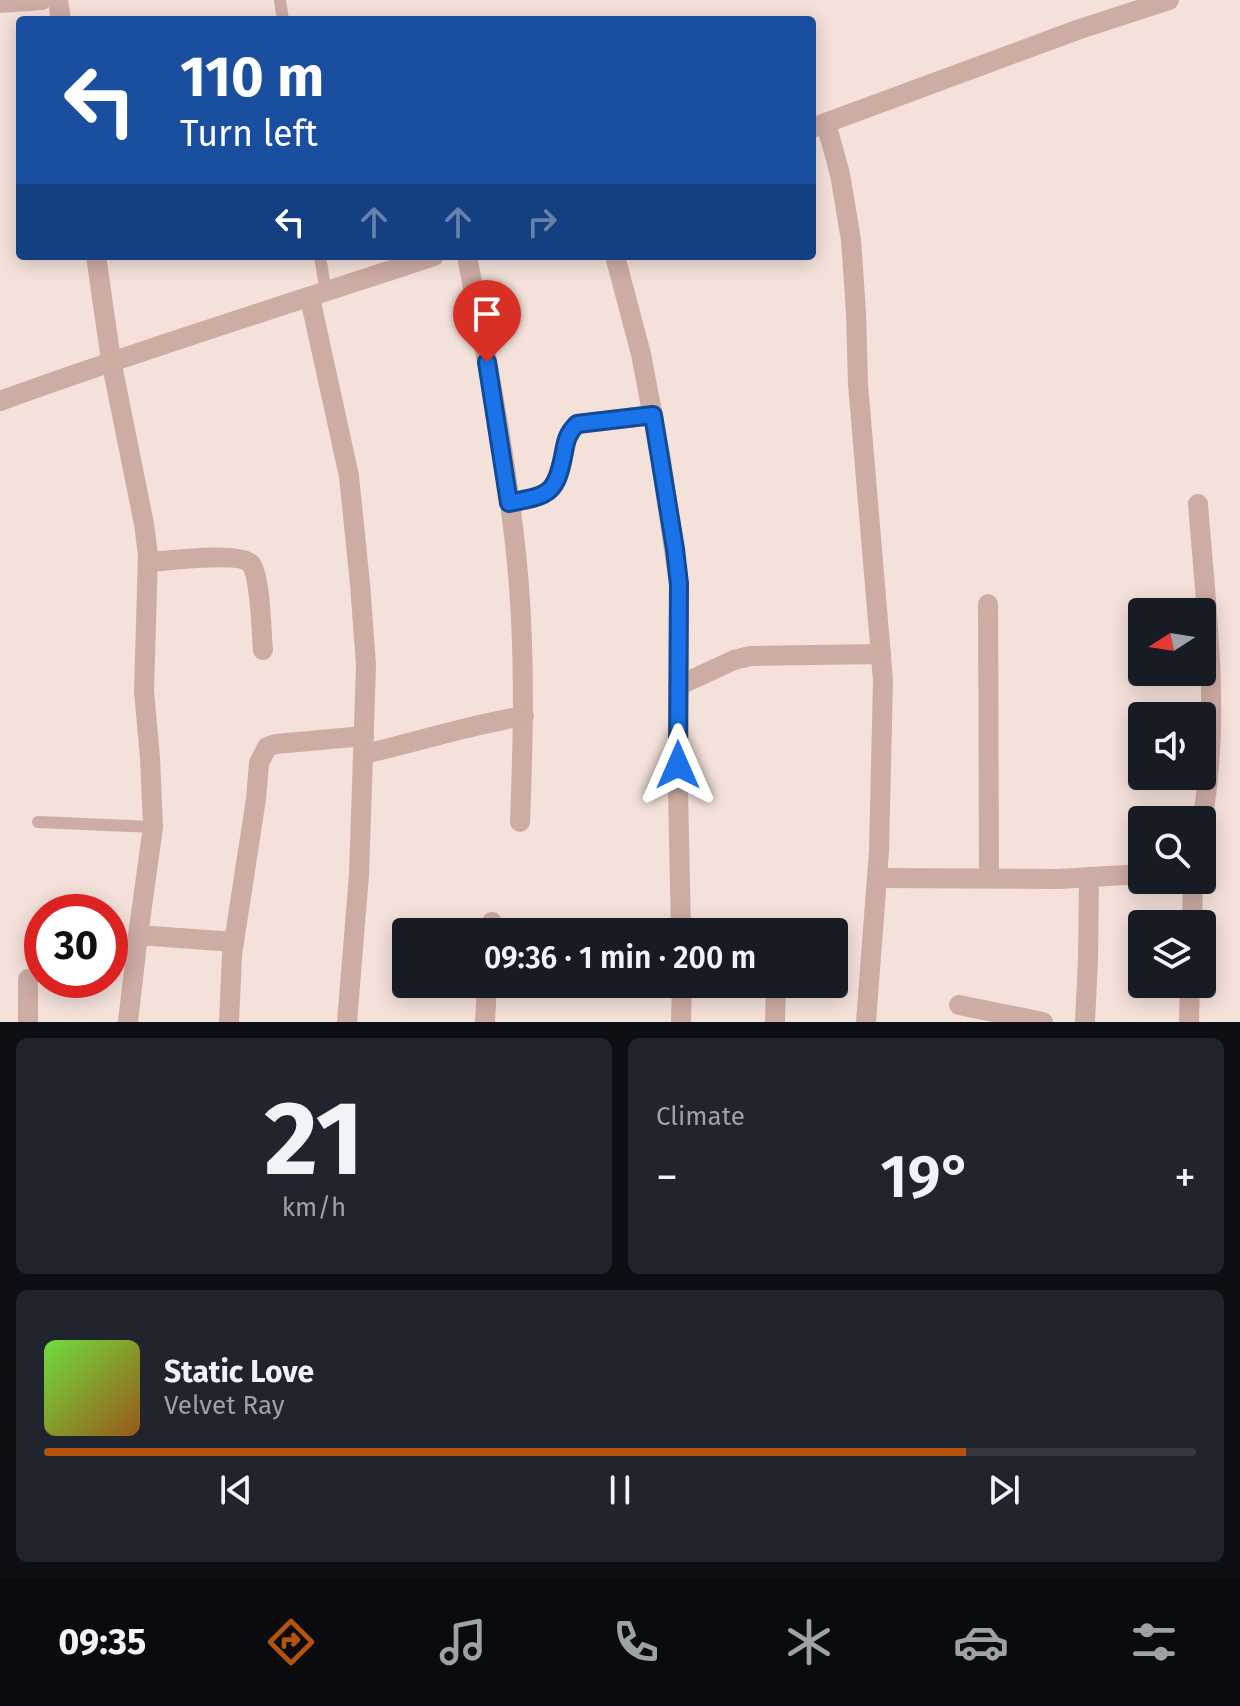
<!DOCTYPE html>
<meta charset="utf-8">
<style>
:root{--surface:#171b24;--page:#20242c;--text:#f1f3f6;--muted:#9ea1a6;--line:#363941;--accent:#b45309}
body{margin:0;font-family:"Fira Sans",sans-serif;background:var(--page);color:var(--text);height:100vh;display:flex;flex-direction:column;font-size:30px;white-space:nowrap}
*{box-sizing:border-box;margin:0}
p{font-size:26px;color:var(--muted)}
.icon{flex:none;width:44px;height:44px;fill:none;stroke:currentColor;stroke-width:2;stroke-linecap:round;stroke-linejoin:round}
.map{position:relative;height:1022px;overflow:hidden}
.panel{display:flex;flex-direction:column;gap:16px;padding:16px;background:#0d0f14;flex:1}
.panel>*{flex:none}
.top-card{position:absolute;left:16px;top:16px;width:800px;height:244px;border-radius:8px;box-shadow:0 4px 20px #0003;background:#1a4fa0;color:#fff;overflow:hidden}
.needle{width:52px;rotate:258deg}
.controls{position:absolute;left:1128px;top:598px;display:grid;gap:16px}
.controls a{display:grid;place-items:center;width:88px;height:88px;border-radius:8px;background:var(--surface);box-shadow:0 4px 20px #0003;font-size:40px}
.speed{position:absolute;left:24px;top:894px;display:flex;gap:16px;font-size:40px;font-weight:700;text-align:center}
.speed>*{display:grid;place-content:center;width:104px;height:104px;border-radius:50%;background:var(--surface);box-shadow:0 4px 20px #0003;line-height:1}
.speed .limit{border:12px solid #d22;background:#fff;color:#111}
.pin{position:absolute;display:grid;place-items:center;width:68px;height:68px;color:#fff;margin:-82px -34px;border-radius:50% 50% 50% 0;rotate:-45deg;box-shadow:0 0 8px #0007}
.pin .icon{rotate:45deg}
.me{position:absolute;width:88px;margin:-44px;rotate:0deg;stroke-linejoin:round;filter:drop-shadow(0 0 6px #0008)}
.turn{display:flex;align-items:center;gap:28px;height:168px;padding:0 32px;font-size:36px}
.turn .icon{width:104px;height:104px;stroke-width:2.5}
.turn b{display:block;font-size:56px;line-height:68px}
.lanes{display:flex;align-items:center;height:76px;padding:0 32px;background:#0003;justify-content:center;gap:40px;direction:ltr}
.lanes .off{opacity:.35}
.big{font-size:60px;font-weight:600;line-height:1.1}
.panel .tile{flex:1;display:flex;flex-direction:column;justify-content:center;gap:12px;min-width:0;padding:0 28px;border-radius:12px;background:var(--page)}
.panel .dial{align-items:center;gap:0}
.dial b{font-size:104px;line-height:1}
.song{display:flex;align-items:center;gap:24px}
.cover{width:96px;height:96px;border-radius:12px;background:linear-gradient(135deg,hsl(100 70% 55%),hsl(30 70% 35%))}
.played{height:8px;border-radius:4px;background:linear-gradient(90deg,var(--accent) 80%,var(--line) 80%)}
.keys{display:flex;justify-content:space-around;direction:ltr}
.heat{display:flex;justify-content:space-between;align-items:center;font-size:44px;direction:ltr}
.panel .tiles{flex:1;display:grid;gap:16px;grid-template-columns:1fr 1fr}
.tile:last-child{grid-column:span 2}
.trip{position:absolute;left:392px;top:918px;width:456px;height:80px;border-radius:8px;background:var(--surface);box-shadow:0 4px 20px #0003;font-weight:600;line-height:80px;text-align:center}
.menu{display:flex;height:128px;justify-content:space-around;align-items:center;background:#090b0e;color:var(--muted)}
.menu .icon{width:56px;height:56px}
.menu .selected{color:var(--accent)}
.menu b{font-size:36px;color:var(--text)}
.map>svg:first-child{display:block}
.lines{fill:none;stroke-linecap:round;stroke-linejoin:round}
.lane{stroke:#cdaca4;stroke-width:12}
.street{stroke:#cdaca4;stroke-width:20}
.route-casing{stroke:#114b97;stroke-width:20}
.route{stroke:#1a73e8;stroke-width:14}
</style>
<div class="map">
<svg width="1240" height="1022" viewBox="0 0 1240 1022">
<rect width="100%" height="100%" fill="#f4e1da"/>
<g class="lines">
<g class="lane">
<polyline points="280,0 283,20"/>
<polyline points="320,256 326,293"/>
<polyline points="38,822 153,827"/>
</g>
<g class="street">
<polyline points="58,0 61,20"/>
<polyline points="0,3 42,0"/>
<polyline points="826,123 840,174 851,240 856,312 858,384 883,680 879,851 866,1022"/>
<polyline points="812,128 1077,30 1169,0"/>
<polyline points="96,256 111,360 144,524 148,555 144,691 150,758 153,827 138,935 128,1022"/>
<path d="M467,256c21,109 43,219 52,330 6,79 4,157 1,236"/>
<polyline points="615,256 641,354 660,454 679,584 678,791 681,932"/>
<polyline points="310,298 349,476 360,584 366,665 359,875 347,1022"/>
<path d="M0,401c143,-52 289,-97 434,-145"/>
<path d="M509,503c40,-8 47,-8 55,-51 2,-12 4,-19 13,-28l76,-9"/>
<path d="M1198,504c8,105 23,213 4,317"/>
<path d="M148,562c19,-1 92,-11 103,2 10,14 10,67 12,86"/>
<polyline points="988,604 989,878"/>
<polyline points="678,686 734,660 750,656 881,654"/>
<path d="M364,754c53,-12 105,-29 160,-38"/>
<polyline points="878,878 1059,879 1142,874"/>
<polyline points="1192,924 1193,880"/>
<polyline points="491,932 492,922"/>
<polyline points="138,935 234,942"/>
<polyline points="959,1005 1043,1022"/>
<polyline points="28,1022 28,979"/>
<polyline points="229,1022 232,955 256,799 259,763 267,747 276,744 364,736"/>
<polyline points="485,1022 487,984"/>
<polyline points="681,1022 682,984"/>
<polyline points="775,1022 776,984"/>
<polyline points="1085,1022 1088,960 1089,877"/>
<polyline points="1189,1022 1190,984"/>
</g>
</g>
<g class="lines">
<g class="route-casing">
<path id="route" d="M487,362l22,141c40,-8 47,-8 55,-51 2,-12 4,-19 13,-28l76,-9 22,134 4,35 -1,181"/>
</g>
<use href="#route" class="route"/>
</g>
</svg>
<div class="controls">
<a><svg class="needle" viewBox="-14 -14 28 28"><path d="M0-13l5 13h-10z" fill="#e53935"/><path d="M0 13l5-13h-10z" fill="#9ea1a6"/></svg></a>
<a><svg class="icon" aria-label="sound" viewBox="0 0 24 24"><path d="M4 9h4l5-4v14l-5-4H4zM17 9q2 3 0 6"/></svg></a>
<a><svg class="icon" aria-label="search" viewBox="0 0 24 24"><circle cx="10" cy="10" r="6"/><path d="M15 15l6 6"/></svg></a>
<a><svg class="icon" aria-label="layers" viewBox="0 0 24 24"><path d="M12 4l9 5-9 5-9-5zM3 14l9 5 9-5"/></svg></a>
</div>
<div class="speed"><div class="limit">30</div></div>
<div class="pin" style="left:487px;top:362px;background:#d93025"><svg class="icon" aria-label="arrive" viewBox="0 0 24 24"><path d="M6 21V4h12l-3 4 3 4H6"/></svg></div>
<svg class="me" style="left:678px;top:765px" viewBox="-20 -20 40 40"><path d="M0-17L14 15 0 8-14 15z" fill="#1a73e8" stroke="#fff" stroke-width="4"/></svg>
<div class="trip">09:36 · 1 min · 200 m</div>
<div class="top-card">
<div class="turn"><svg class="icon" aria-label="left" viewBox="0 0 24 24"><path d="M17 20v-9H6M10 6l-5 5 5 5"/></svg><div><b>110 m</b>Turn left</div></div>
<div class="lanes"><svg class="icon" aria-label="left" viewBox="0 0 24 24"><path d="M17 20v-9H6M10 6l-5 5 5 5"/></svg><svg class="icon off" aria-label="ahead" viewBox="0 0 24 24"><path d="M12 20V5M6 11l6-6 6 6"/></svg><svg class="icon off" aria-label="ahead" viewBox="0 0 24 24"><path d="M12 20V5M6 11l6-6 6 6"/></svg><svg class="icon off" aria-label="right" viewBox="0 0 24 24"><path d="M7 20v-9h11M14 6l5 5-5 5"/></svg></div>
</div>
</div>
<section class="panel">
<div class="tiles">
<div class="tile dial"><b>21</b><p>km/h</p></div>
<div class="tile"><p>Climate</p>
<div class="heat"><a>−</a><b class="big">19°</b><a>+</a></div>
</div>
<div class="tile">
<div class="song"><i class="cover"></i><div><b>Static Love</b><p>Velvet Ray</p></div></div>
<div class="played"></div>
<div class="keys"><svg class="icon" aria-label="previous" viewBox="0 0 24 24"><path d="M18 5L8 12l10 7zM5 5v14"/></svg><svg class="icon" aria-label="pause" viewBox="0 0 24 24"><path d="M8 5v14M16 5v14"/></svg><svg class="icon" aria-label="next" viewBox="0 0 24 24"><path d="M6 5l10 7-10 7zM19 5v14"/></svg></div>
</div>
</div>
</section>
<nav class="menu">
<b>09:35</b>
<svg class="icon selected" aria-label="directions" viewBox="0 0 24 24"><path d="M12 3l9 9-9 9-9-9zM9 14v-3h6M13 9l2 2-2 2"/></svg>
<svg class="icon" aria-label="music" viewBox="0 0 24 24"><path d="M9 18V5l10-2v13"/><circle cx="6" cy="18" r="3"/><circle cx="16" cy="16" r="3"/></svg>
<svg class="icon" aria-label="phone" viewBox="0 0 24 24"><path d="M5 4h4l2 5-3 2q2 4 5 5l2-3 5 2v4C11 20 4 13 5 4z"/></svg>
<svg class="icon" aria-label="climate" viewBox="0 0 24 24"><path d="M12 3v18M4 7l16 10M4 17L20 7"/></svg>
<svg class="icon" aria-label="car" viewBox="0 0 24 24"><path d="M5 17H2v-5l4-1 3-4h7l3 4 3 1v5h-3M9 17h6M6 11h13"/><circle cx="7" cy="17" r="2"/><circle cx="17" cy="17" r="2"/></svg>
<svg class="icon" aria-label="filters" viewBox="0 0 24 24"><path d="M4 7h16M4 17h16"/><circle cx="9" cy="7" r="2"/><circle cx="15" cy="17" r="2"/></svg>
</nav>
